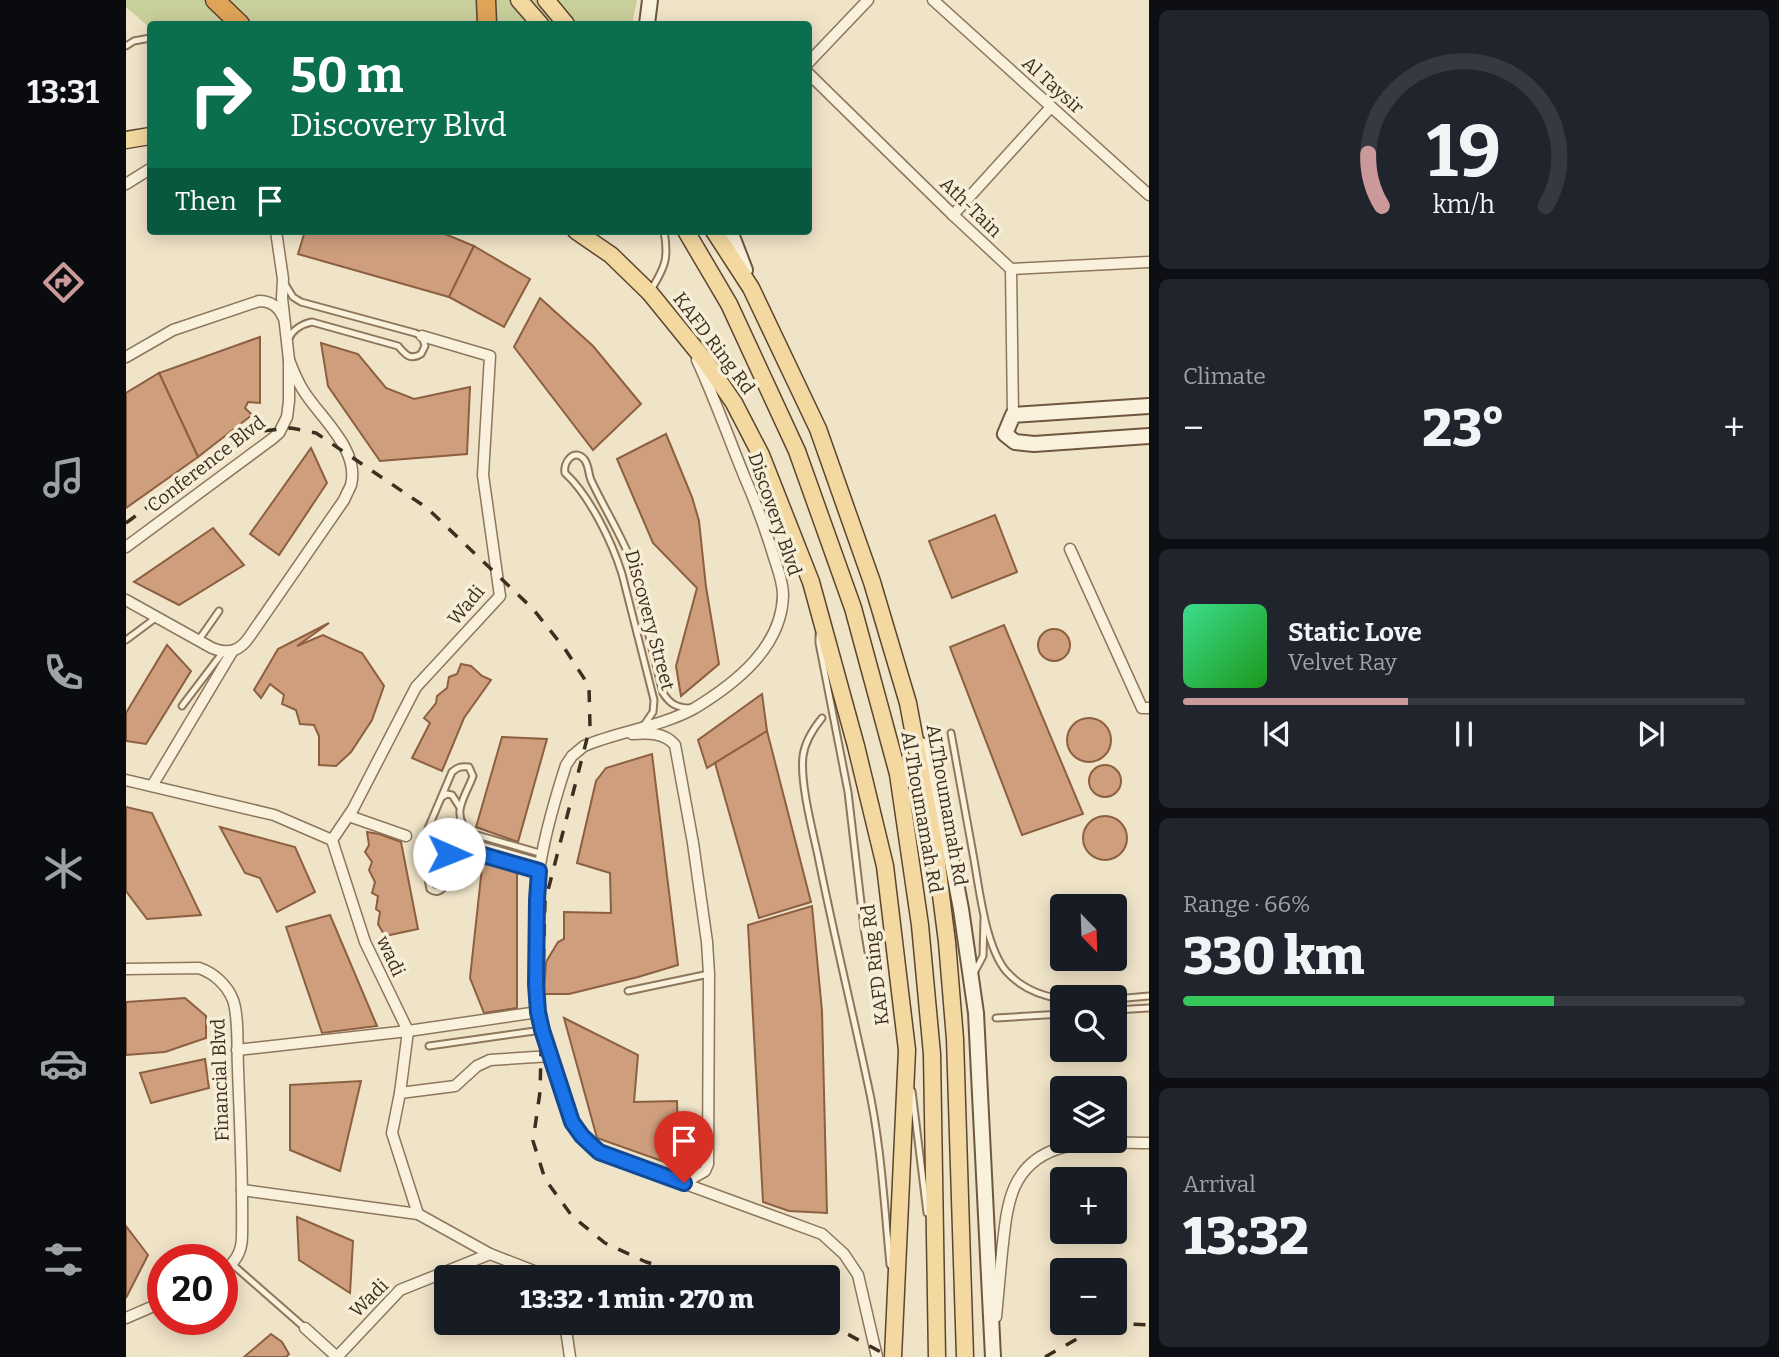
<!DOCTYPE html>
<meta charset="utf-8">
<style>
:root{--surface:#171b24;--page:#20242c;--text:#f1f3f6;--muted:#9ea1a6;--line:#363941;--accent:#cc999b}
body{margin:0;font-family:Bitter,serif;background:var(--page);color:var(--text);height:100vh;display:flex;flex-direction:column;font-size:26px;white-space:nowrap}
*{box-sizing:border-box;margin:0}
p{font-size:23px;color:var(--muted)}
.icon{flex:none;width:38px;height:38px;fill:none;stroke:currentColor;stroke-width:2;stroke-linecap:round;stroke-linejoin:round}
.map{position:relative;flex:1;overflow:hidden}
.drawer{display:flex;flex-direction:column;gap:10px;padding:10px;background:#0d0f14;width:630px}
.drawer>*{flex:none}
.banner{position:absolute;left:21px;top:21px;width:665px;height:214px;border-radius:7px;box-shadow:0 4px 18px #0003;background:#0b6e4f;color:#fff;overflow:hidden}
.needle{width:46px;rotate:157deg}
.fabs{position:absolute;left:924px;top:894px;display:grid;gap:14px}
.fabs a{display:grid;place-items:center;width:77px;height:77px;border-radius:7px;background:var(--surface);box-shadow:0 4px 18px #0003;font-size:35px}
.speed{position:absolute;left:21px;top:1244px;display:flex;gap:14px;font-size:35px;font-weight:700;text-align:center}
.speed>*{display:grid;place-content:center;width:91px;height:91px;border-radius:50%;background:var(--surface);box-shadow:0 4px 18px #0003;line-height:1}
.speed .limit{border:10px solid #d22;background:#fff;color:#111}
.pin{position:absolute;display:grid;place-items:center;width:60px;height:60px;color:#fff;margin:-72px -30px;border-radius:50% 50% 50% 0;rotate:-45deg;box-shadow:0 0 7px #0007}
.pin .icon{rotate:45deg}
.me{position:absolute;width:77px;margin:-38px;rotate:91deg;stroke-linejoin:round;filter:drop-shadow(0 0 5px #0008)}
.turn{display:flex;align-items:center;gap:24px;height:147px;padding:0 28px;font-size:32px}
.turn .icon{width:91px;height:91px;stroke-width:2.5}
.turn b{display:block;font-size:49px;line-height:60px}
.then{display:flex;align-items:center;height:66px;padding:0 28px;background:#0003;gap:14px;font-size:26px}
.big{font-size:52px;font-weight:800;line-height:1.1}
.drawer .tile{flex:1;display:flex;flex-direction:column;justify-content:center;gap:10px;min-width:0;padding:0 24px;border-radius:10px;background:var(--page)}
.drawer .dial{align-items:center;gap:0}
.dial svg{height:182px;overflow:visible;fill:none;stroke:var(--line);stroke-width:7;stroke-linecap:round;text-anchor:middle}
.dial text{fill:var(--text);stroke:none}
.song{display:flex;align-items:center;gap:21px}
.cover{width:84px;height:84px;border-radius:10px;background:linear-gradient(135deg,hsl(150 70% 55%),hsl(120 70% 35%))}
.played{height:7px;border-radius:4px;background:linear-gradient(90deg,var(--accent) 40%,var(--line) 40%)}
.keys{display:flex;justify-content:space-around;direction:ltr}
.heat{display:flex;justify-content:space-between;align-items:center;font-size:38px;direction:ltr}
.charge{height:10px;border-radius:5px;background:linear-gradient(90deg,#34c759 66%,var(--line) 0)}
.trip{position:absolute;left:308px;top:1265px;width:406px;height:70px;border-radius:7px;background:var(--surface);box-shadow:0 4px 18px #0003;font-weight:800;line-height:70px;text-align:center}
main{display:flex;flex:1;min-height:0}
.tab-bar{display:flex;flex-direction:column;width:126px;justify-content:space-around;align-items:center;background:#090b0e;color:var(--muted)}
.tab-bar .icon{width:49px;height:49px}
.tab-bar .on{color:var(--accent)}
.tab-bar b{font-size:32px;color:var(--text)}
.map>svg:first-child{display:block}
.green{fill:#c9cf9b}
.building{fill:#cf9f7d;stroke:#8d5f41;stroke-width:2}
.lines{fill:none;stroke-linecap:round;stroke-linejoin:round}
.lane-casing{stroke:#8d765c;stroke-width:9}
.street-casing{stroke:#8d765c;stroke-width:13}
.secondary-casing{stroke:#6f573f;stroke-width:18}
.primary-casing{stroke:#5b4430;stroke-width:19}
.highway-casing{stroke:#5b4430;stroke-width:21}
.lane{stroke:#faf1dc;stroke-width:5}
.street{stroke:#faf1dc;stroke-width:10}
.secondary{stroke:#faf1dc;stroke-width:14}
.primary{stroke:#f3d9a0;stroke-width:16}
.highway{stroke:#e0a458;stroke-width:18}
.rail{stroke:#3d2e20;stroke-width:3.5;stroke-dasharray:12 12;stroke-linecap:butt}
.route-casing{stroke:#114b97;stroke-width:18}
.route{stroke:#1a73e8;stroke-width:12}
.labels{text-anchor:middle;dominant-baseline:central;stroke-width:7;stroke-linejoin:round;paint-order:stroke}
.street-label{font-size:19px;fill:#3d2e20;stroke:#f7eed8}
</style>
<main>
<nav class="tab-bar">
<b>13:31</b>
<svg class="icon on" aria-label="directions" viewBox="0 0 24 24"><path d="M12 3l9 9-9 9-9-9zM9 14v-3h6M13 9l2 2-2 2"/></svg>
<svg class="icon" aria-label="music" viewBox="0 0 24 24"><path d="M9 18V5l10-2v13"/><circle cx="6" cy="18" r="3"/><circle cx="16" cy="16" r="3"/></svg>
<svg class="icon" aria-label="phone" viewBox="0 0 24 24"><path d="M5 4h4l2 5-3 2q2 4 5 5l2-3 5 2v4C11 20 4 13 5 4z"/></svg>
<svg class="icon" aria-label="climate" viewBox="0 0 24 24"><path d="M12 3v18M4 7l16 10M4 17L20 7"/></svg>
<svg class="icon" aria-label="car" viewBox="0 0 24 24"><path d="M5 17H2v-5l4-1 3-4h7l3 4 3 1v5h-3M9 17h6M6 11h13"/><circle cx="7" cy="17" r="2"/><circle cx="17" cy="17" r="2"/></svg>
<svg class="icon" aria-label="filters" viewBox="0 0 24 24"><path d="M4 7h16M4 17h16"/><circle cx="9" cy="7" r="2"/><circle cx="15" cy="17" r="2"/></svg>
</nav>
<div class="map">
<svg width="1023" height="1357" viewBox="0 0 1023 1357">
<rect width="100%" height="100%" fill="#f0e4c8"/>
<polygon class="green" points="0,0 511,0 506,24 63,24 47,21 40,24 24,24 24,28 0,7"/>
<g class="building">
<polygon points="179,231 312,231 348,246 323,297 172,254"/>
<polygon points="348,246 404,279 378,327 323,297"/>
<polygon points="414,298 467,346 515,404 467,450 388,347"/>
<polygon points="134,337 134,403 122,402 119,408 126,415 72,457 33,373"/>
<polygon points="195,343 232,354 260,388 288,399 344,387 341,454 254,461 202,386"/>
<polygon points="33,373 72,457 0,508 0,393"/>
<polygon points="540,434 566,497 573,521 580,587 593,664 555,696 550,666 571,588 527,543 491,459"/>
<polygon points="185,448 201,483 153,555 124,534"/>
<polygon points="869,515 891,572 826,598 803,541"/>
<polygon points="87,528 118,565 53,605 8,582"/>
<polygon points="203,623 171,646 197,635 236,653 258,686 246,720 225,752 210,766 193,765 193,736 188,725 174,724 170,710 156,704 158,695 144,684 135,698 128,690 152,649"/>
<polygon points="878,625 957,814 896,835 824,647"/>
<circle cx="928" cy="645" r="16"/>
<polygon points="41,645 65,671 20,744 0,741 0,713"/>
<polygon points="335,664 345,666 356,676 365,680 338,718 316,771 286,758 304,723 298,718 310,703 311,696 321,688 323,677 331,674"/>
<polygon points="636,694 641,731 581,768 572,740"/>
<circle cx="963" cy="740" r="22"/>
<polygon points="641,731 685,902 633,918 589,763"/>
<polygon points="376,737 421,739 392,842 350,827"/>
<polygon points="526,754 552,965 512,977 443,994 418,994 420,962 432,942 438,939 438,912 485,913 484,873 451,863 470,781 480,768"/>
<circle cx="979" cy="781" r="16"/>
<polygon points="0,807 26,813 75,915 21,919 0,891"/>
<circle cx="979" cy="838" r="22"/>
<polygon points="94,827 169,847 189,892 151,912 134,878 119,873"/>
<polygon points="241,832 253,834 275,842 292,929 259,936 252,924 254,912 250,909 252,896 246,893 249,882 243,870 246,862 239,852 243,845"/>
<polygon points="357,858 391,868 391,1008 358,1013 344,978"/>
<polygon points="686,906 696,1011 701,1213 663,1211 637,1202 622,925"/>
<polygon points="204,915 251,1026 196,1033 160,927"/>
<polygon points="59,998 80,1016 80,1038 39,1052 0,1055 0,1002"/>
<polygon points="438,1018 512,1055 508,1102 551,1101 553,1167 471,1138"/>
<polygon points="79,1059 83,1088 25,1103 14,1073"/>
<polygon points="235,1081 214,1171 164,1150 164,1085"/>
<polygon points="171,1217 227,1241 224,1293 173,1260"/>
<polygon points="0,1226 22,1255 0,1298"/>
<polygon points="145,1334 156,1342 163,1354 160,1357 118,1357"/>
</g>
<g class="lines">
<g class="lane-casing">
<g id="lane">
<polyline points="0,46 8,41 24,38"/>
<path d="M159,284l8,13 8,5 114,31 7,3 3,10 -4,8c-11,7 -16,0 -23,-8l-86,-24c-10,2 -20,8 -24,18"/>
<path d="M525,290c14,-23 18,-31 13,-59"/>
<polyline points="693,635 693,643 722,792 738,928 742,952"/>
<polyline points="0,640 31,617"/>
<polyline points="72,641 93,611"/>
<polyline points="56,706 97,652"/>
<path d="M696,718c-9,11 -17,23 -19,38 -3,27 9,72 15,100 15,75 33,149 49,224 14,61 17,123 23,185"/>
<path d="M518,725l9,-13 1,-12 -32,-126c-10,-32 -32,-78 -57,-101 -2,-11 9,-25 19,-14 5,6 4,14 7,21 12,26 28,51 39,78l33,135c7,11 14,15 27,15"/>
<path d="M825,733c7,40 15,81 22,121 6,32 12,92 33,117 15,17 35,25 56,28"/>
<polyline points="316,797 321,794 326,795 333,806"/>
<polyline points="317,834 415,862"/>
<polyline points="298,861 305,866 314,864"/>
<path d="M413,871l-77,-22c-29,6 -19,16 -18,37 -3,6 -9,7 -14,3l-9,-44 31,-73c6,-5 9,-6 17,-5l4,9c-7,20 -24,38 -3,57l73,21"/>
<polyline points="848,973 857,956 858,918"/>
<polyline points="502,991 583,974"/>
<polyline points="989,999 1023,996"/>
<polyline points="989,1010 1023,1008"/>
<polyline points="870,1018 936,1014"/>
<polyline points="303,1046 416,1030"/>
<polyline points="786,1091 801,1213"/>
<polyline points="106,1264 179,1328"/>
</g>
</g>
<g class="street-casing">
<g id="street">
<polyline points="807,0 1023,195"/>
<polyline points="682,63 742,0"/>
<polyline points="682,73 827,215 885,269 1023,262"/>
<polyline points="0,184 24,169"/>
<polyline points="827,215 925,107"/>
<polyline points="885,269 887,415"/>
<path d="M0,357l47,-27 86,-29c11,0 20,6 24,16"/>
<path d="M571,360c18,39 32,79 48,118 11,25 20,50 28,76 4,13 10,27 10,41 -1,52 -47,88 -88,113 -34,19 -76,23 -111,38l-12,10 -6,9c-12,37 -24,77 -28,115 -2,23 -1,47 -1,70 -1,21 -2,44 1,65 4,21 13,41 19,61 10,35 18,66 55,81l210,77 22,20 14,21 19,82"/>
<polyline points="0,547 146,439 153,433 161,417 163,401 163,360 156,298 157,279 150,231"/>
<polyline points="944,549 1016,708 1023,708"/>
<path d="M0,600l86,48c17,7 28,3 38,-12l94,-136c2,-5 5,-10 7,-15 9,-36 -31,-67 -48,-95 -6,-9 -10,-20 -14,-30"/>
<path d="M506,734c16,-1 32,-2 43,11l18,98 14,99 2,32 -1,190 -3,7 -21,12"/>
<polyline points="0,780 148,815 206,840 239,942 282,1031 274,1093 266,1133 292,1214 364,1254"/>
<polyline points="26,786 106,652"/>
<polyline points="223,816 280,836"/>
<polyline points="206,840 227,809 290,687 374,596 357,475 364,356 296,336"/>
<path d="M0,969l73,-1c15,5 28,17 34,32 6,17 4,50 5,69 2,56 5,111 4,167 0,17 -7,26 -20,37"/>
<polyline points="111,1050 282,1031 412,1012"/>
<polyline points="274,1093 329,1086 351,1066 364,1060 425,1056"/>
<polyline points="116,1190 292,1214"/>
<path d="M870,1317c2,-22 4,-43 6,-65 5,-43 6,-86 55,-103 28,-9 62,-6 92,-6"/>
<polyline points="0,1318 37,1302"/>
<polyline points="439,1323 444,1357"/>
<polyline points="179,1328 211,1357"/>
<polyline points="211,1357 274,1290 364,1254 426,1278"/>
</g>
</g>
<g class="secondary-casing">
<g id="secondary">
<polyline points="521,24 524,0"/>
<polyline points="604,231 619,270"/>
<polyline points="1023,406 887,415 879,434 889,442 908,444 1023,436"/>
<polyline points="795,745 815,805 835,909 850,1013 867,1357"/>
</g>
</g>
<g class="primary-casing">
<g id="primary">
<polyline points="393,0 414,24"/>
<polyline points="420,0 440,24"/>
<polyline points="0,140 24,136"/>
<polyline points="450,231 485,255 524,293 580,362 608,403 635,455 685,582 730,746 759,866 781,1050 767,1357"/>
<polyline points="560,231 603,304 671,451 727,608 772,774 794,925 806,1054 811,1357"/>
<polyline points="588,231 625,288 692,429 746,582 782,703 809,848 821,942 829,1039 839,1357"/>
</g>
</g>
<g class="highway-casing">
<g id="highway">
<polyline points="89,0 114,24"/>
<polyline points="360,0 361,24"/>
</g>
</g>
<use href="#lane" class="lane"/>
<use href="#street" class="street"/>
<use href="#secondary" class="secondary"/>
<use href="#primary" class="primary"/>
<use href="#highway" class="highway"/>
<g class="rail">
<polyline points="0,523 96,452 126,432 165,428 190,433 301,508 407,609 439,649 463,686 464,727 419,902 414,1092 407,1141 419,1179 446,1216 479,1243 520,1262 576,1278"/>
<polyline points="701,1323 764,1357"/>
<polyline points="919,1357 965,1331 1003,1324 1023,1325"/>
</g>
</g>
<g class="lines">
<g class="route-casing">
<polyline id="route" points="323,854 336,849 413,871 411,900 410,984 412,1012 416,1030 446,1122 456,1136 473,1152 558,1183"/>
</g>
<use href="#route" class="route"/>
</g>
<g class="labels">
<g class="street-label">
<text transform="translate(927 85) rotate(42)">Al Taysir</text>
<text transform="translate(845 207) rotate(44)">Ath-Tain</text>
<text transform="translate(588 343) rotate(53)">KAFD Ring Rd</text>
<text transform="translate(80 464) rotate(-38)">Conference Blvd</text>
<text transform="translate(649 514) rotate(71)">Discovery Blvd</text>
<text transform="translate(340 605) rotate(-50)">Wadi</text>
<text transform="translate(524 620) rotate(75)">Discovery Street</text>
<text transform="translate(821 805) rotate(80)">ALThoumamah Rd</text>
<text transform="translate(796 812) rotate(80)">Al Thoumamah Rd</text>
<text transform="translate(265 956) rotate(65)">wadi</text>
<text transform="translate(749 965) rotate(-97)">KAFD Ring Rd</text>
<text transform="translate(94 1080) rotate(-92)">Financial Blvd</text>
<text transform="translate(243 1298) rotate(-45)">Wadi</text>
</g>
</g>
</svg>
<div class="fabs">
<a><svg class="needle" viewBox="-14 -14 28 28"><path d="M0-13l5 13h-10z" fill="#e53935"/><path d="M0 13l5-13h-10z" fill="#9ea1a6"/></svg></a>
<a><svg class="icon" aria-label="search" viewBox="0 0 24 24"><circle cx="10" cy="10" r="6"/><path d="M15 15l6 6"/></svg></a>
<a><svg class="icon" aria-label="layers" viewBox="0 0 24 24"><path d="M12 4l9 5-9 5-9-5zM3 14l9 5 9-5"/></svg></a>
<a>+</a>
<a>−</a>
</div>
<div class="speed"><div class="limit">20</div></div>
<div class="pin" style="left:558px;top:1183px;background:#d93025"><svg class="icon" aria-label="arrive" viewBox="0 0 24 24"><path d="M6 21V4h12l-3 4 3 4H6"/></svg></div>
<svg class="me" style="left:323px;top:854px" viewBox="-20 -20 40 40"><circle r="19" fill="#fff"/><path d="M0-13L10 11 0 6-10 11z" fill="#1a73e8"/></svg>
<div class="trip">13:32 · 1 min · 270 m</div>
<div class="banner">
<div class="turn"><svg class="icon" aria-label="right" viewBox="0 0 24 24"><path d="M7 20v-9h11M14 6l5 5-5 5"/></svg><div><b>50 m</b>Discovery Blvd</div></div>
<div class="then">Then<svg class="icon" aria-label="arrive" viewBox="0 0 24 24"><path d="M6 21V4h12l-3 4 3 4H6"/></svg></div>
</div>
</div>
<section class="drawer">
<div class="tile dial"><svg viewBox="0 0 100 80">
<path d="M14 69A42 42 0 1 1 86 69"/>
<path d="M14 69A42 42 0 0 1 8 46" stroke="#cc999b"/>
<text x="50" y="56" font-size="32" font-weight="700">19</text>
<text x="50" y="72" font-size="11">km/h</text>
</svg></div>
<div class="tile"><p>Climate</p>
<div class="heat"><a>−</a><b class="big">23°</b><a>+</a></div>
</div>
<div class="tile">
<div class="song"><i class="cover"></i><div><b>Static Love</b><p>Velvet Ray</p></div></div>
<div class="played"></div>
<div class="keys"><svg class="icon" aria-label="previous" viewBox="0 0 24 24"><path d="M18 5L8 12l10 7zM5 5v14"/></svg><svg class="icon" aria-label="pause" viewBox="0 0 24 24"><path d="M8 5v14M16 5v14"/></svg><svg class="icon" aria-label="next" viewBox="0 0 24 24"><path d="M6 5l10 7-10 7zM19 5v14"/></svg></div>
</div>
<div class="tile"><p>Range · 66%</p><b class="big">330 km</b><div class="charge"></div></div>
<div class="tile"><p>Arrival</p><b class="big">13:32</b></div>
</section>
</main>
